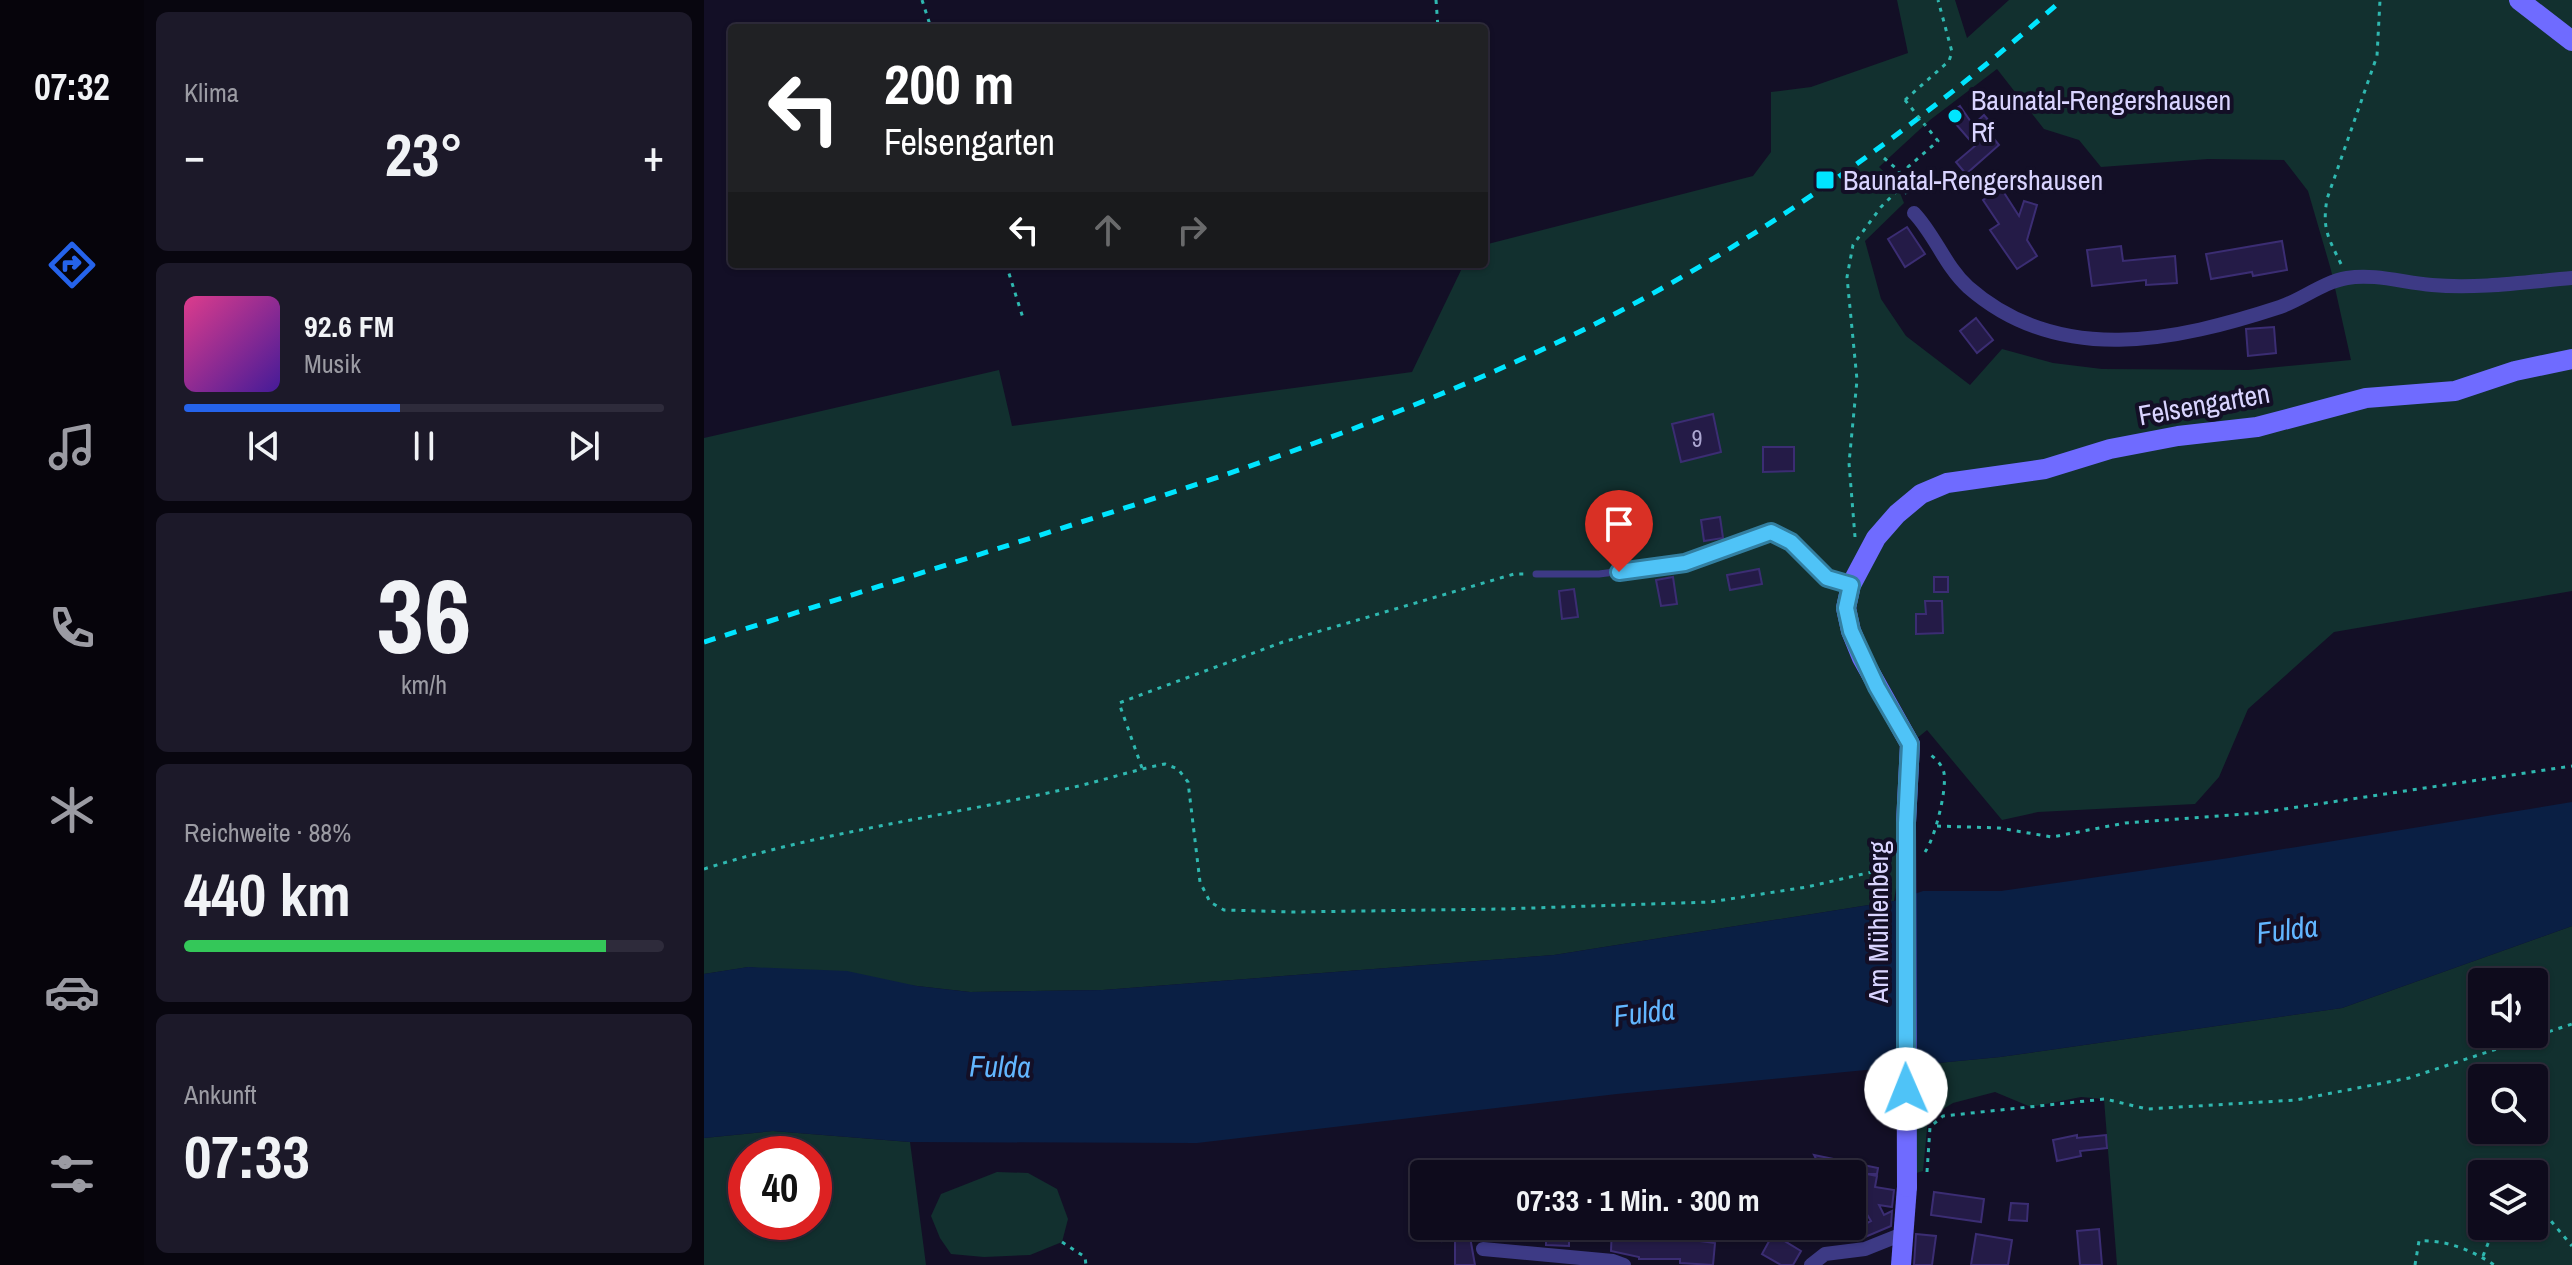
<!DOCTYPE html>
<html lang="de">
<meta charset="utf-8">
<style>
:root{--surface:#0e0b1c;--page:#1c1929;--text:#f1f3f6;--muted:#9b9ba3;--line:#2e2b3b;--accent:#2563eb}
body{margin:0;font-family:"Archivo Narrow",sans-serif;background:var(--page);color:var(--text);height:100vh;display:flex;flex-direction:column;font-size:30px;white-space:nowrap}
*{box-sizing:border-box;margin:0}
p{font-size:26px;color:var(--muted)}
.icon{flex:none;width:44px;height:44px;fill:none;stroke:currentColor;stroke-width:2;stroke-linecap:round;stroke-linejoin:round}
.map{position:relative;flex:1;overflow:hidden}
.panel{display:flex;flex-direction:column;gap:12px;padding:12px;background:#08060f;width:560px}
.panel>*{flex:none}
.top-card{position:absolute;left:24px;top:24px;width:760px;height:244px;border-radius:8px;box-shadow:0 2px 6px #0004,0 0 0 2px var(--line);background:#202124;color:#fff;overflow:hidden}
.fabs{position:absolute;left:1764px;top:968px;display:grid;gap:16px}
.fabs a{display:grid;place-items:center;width:80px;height:80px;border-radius:8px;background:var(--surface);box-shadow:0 2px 6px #0004,0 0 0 2px var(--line);font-size:40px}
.speed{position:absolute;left:24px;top:1136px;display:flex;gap:16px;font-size:40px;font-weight:700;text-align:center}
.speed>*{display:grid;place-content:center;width:104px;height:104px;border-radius:50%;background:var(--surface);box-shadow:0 2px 6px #0004,0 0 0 2px var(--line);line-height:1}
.speed .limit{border:12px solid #d22;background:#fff;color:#111}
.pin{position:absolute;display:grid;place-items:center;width:68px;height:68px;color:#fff;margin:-82px -34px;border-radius:50% 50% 50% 0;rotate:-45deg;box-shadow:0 0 8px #0007}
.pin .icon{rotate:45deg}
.me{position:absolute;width:88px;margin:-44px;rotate:359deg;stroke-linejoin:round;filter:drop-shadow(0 0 6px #0008)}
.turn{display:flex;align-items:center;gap:28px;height:168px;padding:0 24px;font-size:36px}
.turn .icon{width:104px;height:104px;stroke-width:2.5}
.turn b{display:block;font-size:56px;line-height:68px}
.lanes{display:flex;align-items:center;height:76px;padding:0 24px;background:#0003;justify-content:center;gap:40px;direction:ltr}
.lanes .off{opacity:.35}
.big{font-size:60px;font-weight:700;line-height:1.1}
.panel .widget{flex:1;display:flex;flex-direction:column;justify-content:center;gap:12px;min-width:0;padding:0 28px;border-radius:12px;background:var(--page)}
.panel .dial{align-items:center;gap:0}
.dial b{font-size:104px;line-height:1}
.song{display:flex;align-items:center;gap:24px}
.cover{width:96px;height:96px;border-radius:12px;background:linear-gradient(135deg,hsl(330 70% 55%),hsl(260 70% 35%))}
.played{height:8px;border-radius:4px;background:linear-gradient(90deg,var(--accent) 45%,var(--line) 45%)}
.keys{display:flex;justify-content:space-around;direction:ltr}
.heat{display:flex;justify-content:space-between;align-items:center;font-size:44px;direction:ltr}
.charge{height:12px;border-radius:6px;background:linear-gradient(90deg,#34c759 88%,var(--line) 0)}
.trip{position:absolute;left:706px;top:1160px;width:456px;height:80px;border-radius:8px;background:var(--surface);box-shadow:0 2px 6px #0004,0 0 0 2px var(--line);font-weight:700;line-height:80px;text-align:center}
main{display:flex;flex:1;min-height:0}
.dock{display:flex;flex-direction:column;width:144px;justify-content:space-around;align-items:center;background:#06040b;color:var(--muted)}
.dock .icon{width:56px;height:56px}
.dock .active{color:var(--accent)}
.dock b{font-size:36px;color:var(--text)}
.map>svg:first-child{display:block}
.green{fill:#12302f;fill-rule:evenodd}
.water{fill:#0a1f44}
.building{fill:#241b47;stroke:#3b2d73;stroke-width:2}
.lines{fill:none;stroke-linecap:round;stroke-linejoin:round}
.path{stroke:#2fb8b0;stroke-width:3;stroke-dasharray:4 6;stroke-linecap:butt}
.lane{stroke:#3d3a85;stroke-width:7}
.street{stroke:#3d3a85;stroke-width:14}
.secondary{stroke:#6f6bff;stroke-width:20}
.rail{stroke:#00e5ff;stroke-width:5;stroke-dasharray:12 10;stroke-linecap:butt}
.path-bridge{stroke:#2fb8b0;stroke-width:3;stroke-dasharray:4 6;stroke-linecap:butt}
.secondary-bridge{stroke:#6f6bff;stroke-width:20}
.route-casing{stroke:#337fa1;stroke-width:20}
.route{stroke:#4fc3f7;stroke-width:14}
.poi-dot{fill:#00e5ff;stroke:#130f26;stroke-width:3}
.labels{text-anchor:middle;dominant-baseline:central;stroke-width:8;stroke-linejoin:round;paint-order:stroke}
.number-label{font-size:24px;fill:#aca6d1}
.poi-label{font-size:28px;fill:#d9d4ff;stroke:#130f26;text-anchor:start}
.street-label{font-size:28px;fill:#d9d4ff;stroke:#130f26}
.water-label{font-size:30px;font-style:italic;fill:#62b6ff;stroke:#130f26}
</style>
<main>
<nav class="dock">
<b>07:32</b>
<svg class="icon active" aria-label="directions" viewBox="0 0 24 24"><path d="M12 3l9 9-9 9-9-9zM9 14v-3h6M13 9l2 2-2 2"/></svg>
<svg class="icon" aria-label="music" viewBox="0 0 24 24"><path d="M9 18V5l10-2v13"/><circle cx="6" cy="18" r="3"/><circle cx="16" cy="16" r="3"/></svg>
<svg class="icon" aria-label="phone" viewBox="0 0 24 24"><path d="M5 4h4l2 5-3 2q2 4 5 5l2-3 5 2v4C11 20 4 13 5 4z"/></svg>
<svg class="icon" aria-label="climate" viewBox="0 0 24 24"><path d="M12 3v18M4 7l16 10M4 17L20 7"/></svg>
<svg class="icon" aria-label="car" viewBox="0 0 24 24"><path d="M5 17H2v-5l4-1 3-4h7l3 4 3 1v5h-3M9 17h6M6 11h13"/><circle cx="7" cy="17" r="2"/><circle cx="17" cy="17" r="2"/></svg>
<svg class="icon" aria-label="filters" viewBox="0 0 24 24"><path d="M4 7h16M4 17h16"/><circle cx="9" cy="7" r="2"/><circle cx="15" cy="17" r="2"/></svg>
</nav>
<section class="panel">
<div class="widget"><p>Klima</p>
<div class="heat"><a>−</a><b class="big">23°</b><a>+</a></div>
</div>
<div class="widget">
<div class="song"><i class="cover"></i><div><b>92.6 FM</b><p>Musik</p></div></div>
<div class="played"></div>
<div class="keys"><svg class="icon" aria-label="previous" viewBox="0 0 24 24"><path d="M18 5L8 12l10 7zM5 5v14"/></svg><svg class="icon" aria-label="pause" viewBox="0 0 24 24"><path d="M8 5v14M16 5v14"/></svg><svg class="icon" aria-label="next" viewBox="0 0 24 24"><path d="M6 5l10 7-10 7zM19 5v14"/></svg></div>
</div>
<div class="widget dial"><b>36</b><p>km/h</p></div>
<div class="widget"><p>Reichweite · 88%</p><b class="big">440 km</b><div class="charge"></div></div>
<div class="widget"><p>Ankunft</p><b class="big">07:33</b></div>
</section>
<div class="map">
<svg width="1868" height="1265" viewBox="0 0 1868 1265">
<rect width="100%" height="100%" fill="#130f26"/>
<g class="green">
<path d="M1193,0h58l12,38 42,-38h563v591l-238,41 -86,77 -29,68 -24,27 -157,8 -36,8 -75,-90 -17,14 -4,79 -12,78 -340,54 -451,35 -133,2 -221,-25 -45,7v-536l295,-68 13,56 400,-54 52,-108h20v-19l269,-69 18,-24v-60l40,-5 97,-34zM1293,69l47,60 35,11 22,27 107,-8 76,1 24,31 23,79 20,90 -103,10 -146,-1 -49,-6 -51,-14 -32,36 -64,-49 -25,-37 -16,-58 39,-38 -8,-20 -17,-16 51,-47z"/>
<path d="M1868,926v339h-455l-13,-166 -23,-2 -50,10 -36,-15 -42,11 -25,15 -5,53 -20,6 3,-111 94,-9 342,-49zM1778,982h52v52h-52zM1778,1078h52v52h-52zM1778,1174h52v52h-52z"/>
<path d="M69,1131l137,11 16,123h-222v-127zM42,1154h68v68h-68z"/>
<polygon points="293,1172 324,1173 353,1189 364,1219 358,1242 326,1255 280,1257 247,1254 236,1238 227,1216 237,1194"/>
</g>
<polygon class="water" points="1868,802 1868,926 1638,1008 1296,1057 913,1094 493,1143 206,1142 69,1131 0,1138 0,974 44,967 143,971 213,986 266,992 399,990 850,955 1190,901 1219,891 1297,891 1525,858"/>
<g class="building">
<polygon points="1256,106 1269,125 1280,115 1291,128 1285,133 1295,145 1262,174 1252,162 1271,146 1244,115"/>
<polygon points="1297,188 1315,216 1320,201 1333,205 1323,240 1333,256 1313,269 1286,230 1295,224 1279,200"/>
<polygon points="1203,227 1221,254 1201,267 1184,239"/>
<polygon points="1578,241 1583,270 1549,276 1548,272 1507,279 1502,254"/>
<polygon points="1417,246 1419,261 1471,256 1473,283 1442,285 1442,280 1388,286 1383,250"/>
<polygon points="1272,318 1289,340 1273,353 1256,331"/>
<polygon points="1570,327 1572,353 1544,356 1542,329"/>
<polygon points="1009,414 1017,452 977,462 968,424"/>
<polygon points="1059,447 1090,447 1090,471 1059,472"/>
<polygon points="1016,517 1019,538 1000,541 997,520"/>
<polygon points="1055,569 1058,584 1026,590 1023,575"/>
<polygon points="969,577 973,604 957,606 952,580"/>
<rect x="1230" y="577" width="14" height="15"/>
<polygon points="870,589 874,617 858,619 855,591"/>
<polygon points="1221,601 1238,601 1239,633 1212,634 1212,614 1222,614"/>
<polygon points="1373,1135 1373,1138 1402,1135 1403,1148 1376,1151 1377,1156 1353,1161 1349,1140"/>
<polygon points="1110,1155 1174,1168 1173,1174 1163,1174 1173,1176 1171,1187 1190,1190 1188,1207 1175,1205 1180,1215 1188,1211 1187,1226 1154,1240 1149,1230 1167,1221 1155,1201 1148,1200 1148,1174 1120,1174"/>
<polygon points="720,1177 720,1194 707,1196 706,1178"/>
<polygon points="1230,1192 1280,1199 1277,1222 1227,1215"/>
<polygon points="1307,1203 1324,1204 1323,1221 1305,1220"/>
<polygon points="735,1226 783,1226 783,1234 766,1237 771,1265 751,1265 751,1239 738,1241"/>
<polygon points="842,1226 865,1226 865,1246 842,1245"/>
<polygon points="908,1226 988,1226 987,1240 1011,1243 1009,1265 976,1263 976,1259 935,1259 935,1257 907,1251"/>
<polygon points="1106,1226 1126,1226 1125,1241 1106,1241"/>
<polygon points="1395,1229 1398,1265 1376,1265 1373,1231"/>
<polygon points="1069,1234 1097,1251 1089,1265 1077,1265 1058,1254"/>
<polygon points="1212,1234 1232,1236 1228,1265 1210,1265"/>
<polygon points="1272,1234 1308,1240 1304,1265 1267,1265"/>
</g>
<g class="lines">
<g class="path">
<polyline points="218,0 227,28"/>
<polyline points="732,0 734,28"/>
<polyline points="1201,100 1245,61 1248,52 1234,0"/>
<polyline points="1180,158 1195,171 1204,198"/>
<polyline points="302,264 319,318"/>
<path d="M1637,264c-13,-27 -19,-35 -14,-65l50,-143 3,-56"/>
<polyline points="1151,537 1145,463 1153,380 1143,277 1149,245 1177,207 1200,184 1204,167 1234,141 1221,125"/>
<polyline points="438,768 415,703 579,642 810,574 822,574"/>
<polyline points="1233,826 1295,828 1348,837 1421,823 1554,813 1868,766"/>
<path d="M1221,852c10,-14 22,-62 19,-79 -2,-9 -9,-15 -16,-20"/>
<path d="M0,869c120,-38 244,-53 366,-81 32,-7 63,-18 95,-24l13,5 10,13 12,100 10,20 14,8 70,2 208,-3 208,-7 97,-15 82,-19"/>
<polyline points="1223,1172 1226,1127 1239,1116 1401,1099 1443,1109 1592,1100 1705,1078 1868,1024"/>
<polyline points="1830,1211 1847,1221 1868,1246"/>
<polyline points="358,1242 381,1257 382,1265"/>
<polyline points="1779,1256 1791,1226"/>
<path d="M1711,1265l4,-24c25,-2 55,10 75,24"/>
</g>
<polyline class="lane" points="832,574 895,574 981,563 1067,532 1087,542 1123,578 1146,585"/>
<g class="street">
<path d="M1210,213c21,22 31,53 54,74 91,80 208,54 312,20 23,-8 43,-25 67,-29 27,-5 58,5 85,7 46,4 94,-3 140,-7"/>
<polyline points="779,1249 909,1261 920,1265"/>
<polyline points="1107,1265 1121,1254 1161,1249 1201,1233"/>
</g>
<g class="secondary">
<polyline points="1815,0 1868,41"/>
<polyline points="1202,823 1206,744 1158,658 1147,631 1142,608 1147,585 1172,538 1193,514 1217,494 1243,483 1341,469 1406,449 1474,436 1553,427 1662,398 1751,391 1811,371 1868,359"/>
<polyline points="1197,1265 1203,1187"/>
</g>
<path class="rail" d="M0,642c116,-37 233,-74 349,-111 170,-54 338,-110 499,-186 187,-88 356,-210 510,-345"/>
<polyline class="path-bridge" points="1201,100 1221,125"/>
<polyline class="secondary-bridge" points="1202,823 1203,1187"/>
</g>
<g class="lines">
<g class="route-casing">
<polyline id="route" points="915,572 981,563 1067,532 1087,542 1123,578 1147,585 1142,608 1147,631 1173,687 1206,744 1202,823 1202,1089"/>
</g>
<use href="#route" class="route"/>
</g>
<g class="poi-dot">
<circle cx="1251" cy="116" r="8"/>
<rect x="1111" y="170" width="20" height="20" rx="4"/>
</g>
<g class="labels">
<g class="number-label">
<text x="993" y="438">9</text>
</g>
<g class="poi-label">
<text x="1267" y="100">Baunatal-Rengershausen<tspan x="1267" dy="32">Rf</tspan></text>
<text x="1139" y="180">Baunatal-Rengershausen</text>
</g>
<g class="street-label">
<text transform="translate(1500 404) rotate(-10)">Felsengarten</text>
<text transform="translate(1174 922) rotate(-90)">Am Mühlenberg</text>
</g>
<g class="water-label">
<text transform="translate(1583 929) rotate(-7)">Fulda</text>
<text transform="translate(940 1012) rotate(-7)">Fulda</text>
<text transform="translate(296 1066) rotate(1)">Fulda</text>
</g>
</g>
</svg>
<div class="fabs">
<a><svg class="icon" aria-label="sound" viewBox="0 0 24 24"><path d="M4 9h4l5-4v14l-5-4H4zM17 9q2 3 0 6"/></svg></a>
<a><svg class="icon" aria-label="search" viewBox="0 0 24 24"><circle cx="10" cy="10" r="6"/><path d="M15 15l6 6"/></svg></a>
<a><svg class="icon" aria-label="layers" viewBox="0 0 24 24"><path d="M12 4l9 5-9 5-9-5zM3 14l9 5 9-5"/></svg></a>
</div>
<div class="speed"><div class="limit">40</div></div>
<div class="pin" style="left:915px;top:572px;background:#d93025"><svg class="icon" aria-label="arrive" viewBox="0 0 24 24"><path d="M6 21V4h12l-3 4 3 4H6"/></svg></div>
<svg class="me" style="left:1202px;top:1089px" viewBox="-20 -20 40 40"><circle r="19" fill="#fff"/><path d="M0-13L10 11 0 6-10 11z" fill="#4fc3f7"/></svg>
<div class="trip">07:33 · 1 Min. · 300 m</div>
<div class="top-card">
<div class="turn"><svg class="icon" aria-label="left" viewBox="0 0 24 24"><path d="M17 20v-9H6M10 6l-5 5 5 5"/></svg><div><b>200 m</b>Felsengarten</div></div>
<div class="lanes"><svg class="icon" aria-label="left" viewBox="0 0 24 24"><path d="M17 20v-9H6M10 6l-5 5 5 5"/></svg><svg class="icon off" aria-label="ahead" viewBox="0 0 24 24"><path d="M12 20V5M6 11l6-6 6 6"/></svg><svg class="icon off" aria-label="right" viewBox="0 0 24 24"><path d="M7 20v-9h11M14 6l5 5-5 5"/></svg></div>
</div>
</div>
</main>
